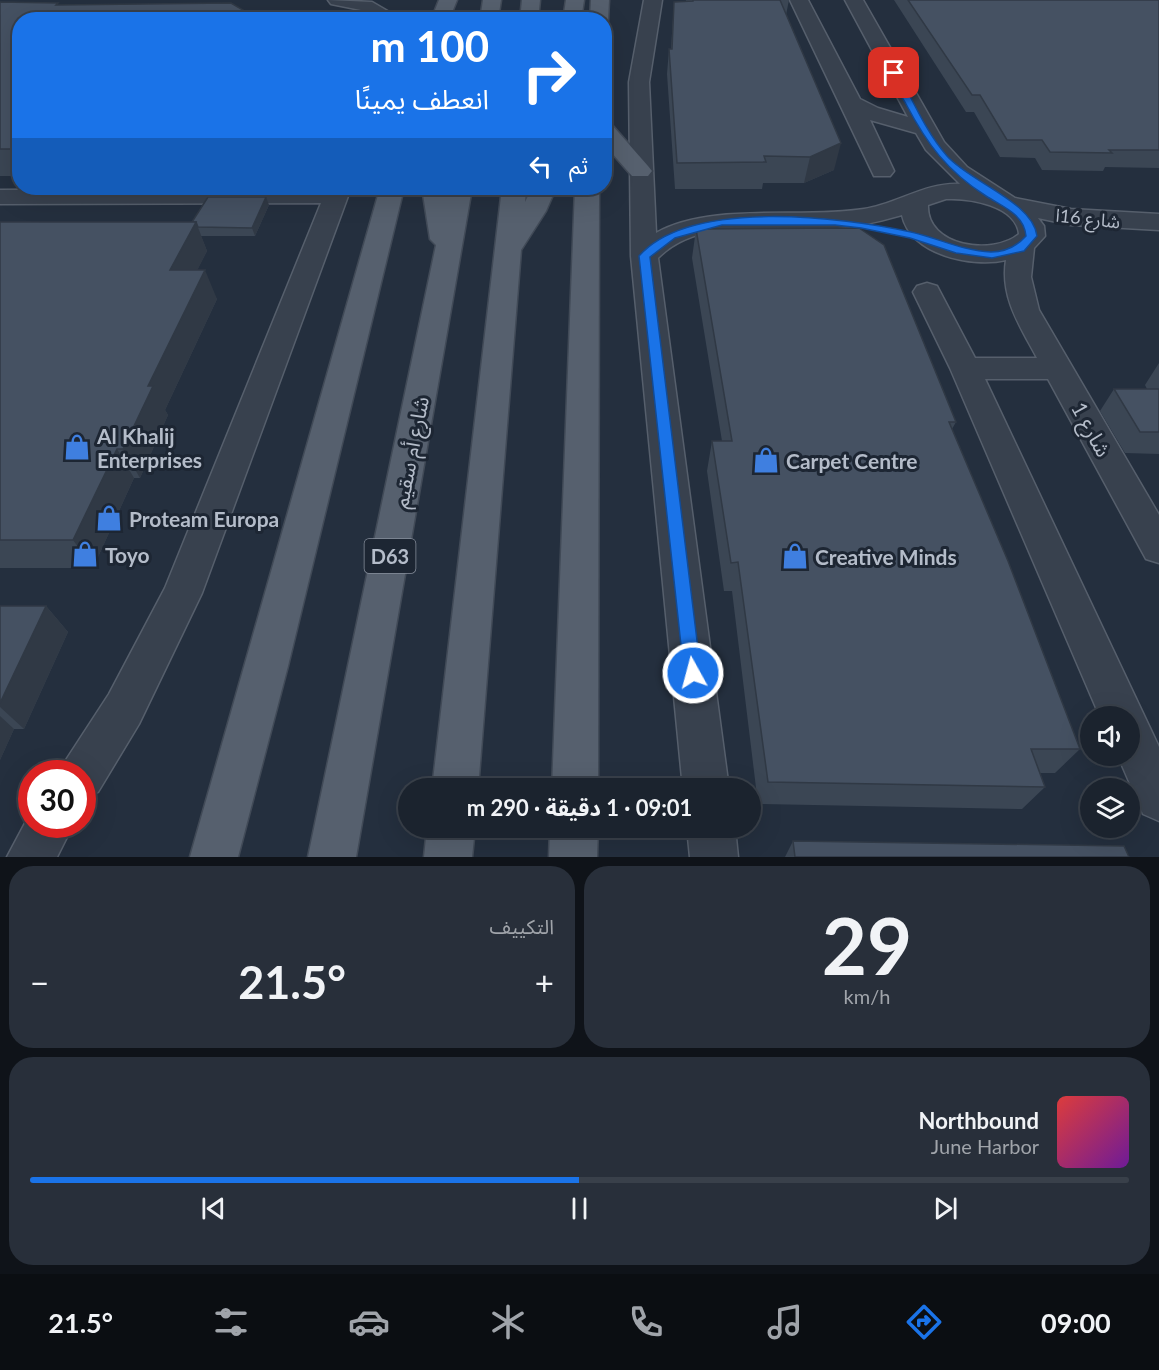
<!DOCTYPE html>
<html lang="ar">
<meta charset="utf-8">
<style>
:root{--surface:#1b232e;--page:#282f3a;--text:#f1f3f6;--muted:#a0a4aa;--line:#39404a;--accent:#1a73e8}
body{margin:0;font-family:Lato,"Noto Sans Arabic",sans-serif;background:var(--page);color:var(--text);direction:rtl;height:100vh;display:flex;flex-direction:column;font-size:22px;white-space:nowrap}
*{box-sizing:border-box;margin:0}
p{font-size:20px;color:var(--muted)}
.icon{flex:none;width:33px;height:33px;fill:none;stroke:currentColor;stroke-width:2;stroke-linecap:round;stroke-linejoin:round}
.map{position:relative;height:857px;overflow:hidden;direction:ltr}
.drawer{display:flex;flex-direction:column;gap:9px;padding:9px;background:#0f1319;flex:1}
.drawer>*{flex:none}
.top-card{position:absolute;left:12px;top:12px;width:600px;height:183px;border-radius:24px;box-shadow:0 6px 24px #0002,0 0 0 2px var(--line);direction:rtl;background:#1a73e8;color:#fff;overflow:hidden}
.buttons{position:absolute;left:1080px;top:706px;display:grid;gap:12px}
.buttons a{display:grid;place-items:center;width:60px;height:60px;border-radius:50%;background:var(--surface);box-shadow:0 6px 24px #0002,0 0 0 2px var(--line);font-size:30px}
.speed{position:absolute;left:18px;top:760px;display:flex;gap:12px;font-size:30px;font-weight:700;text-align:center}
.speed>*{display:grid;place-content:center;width:78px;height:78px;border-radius:50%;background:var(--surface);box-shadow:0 6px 24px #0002,0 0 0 2px var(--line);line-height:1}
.speed .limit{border:9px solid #d22;background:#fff;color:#111}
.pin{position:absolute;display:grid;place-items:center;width:51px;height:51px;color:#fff;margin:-26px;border-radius:12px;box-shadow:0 3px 9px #0006}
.me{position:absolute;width:66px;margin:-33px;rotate:353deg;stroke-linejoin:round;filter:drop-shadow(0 0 4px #0008)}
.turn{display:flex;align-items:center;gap:21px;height:126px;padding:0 24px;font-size:27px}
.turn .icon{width:78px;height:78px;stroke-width:2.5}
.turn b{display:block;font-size:42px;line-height:51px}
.then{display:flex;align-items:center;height:57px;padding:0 24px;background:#0003;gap:12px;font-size:22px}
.big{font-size:45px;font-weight:700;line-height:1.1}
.drawer .tile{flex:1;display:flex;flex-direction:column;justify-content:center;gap:9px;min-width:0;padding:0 21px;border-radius:24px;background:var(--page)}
.drawer .dial{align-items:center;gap:0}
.dial b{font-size:78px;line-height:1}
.song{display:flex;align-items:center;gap:18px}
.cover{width:72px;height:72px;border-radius:9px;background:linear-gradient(135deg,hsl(0 70% 55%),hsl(280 70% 35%))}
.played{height:6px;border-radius:3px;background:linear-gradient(90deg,var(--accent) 50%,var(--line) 50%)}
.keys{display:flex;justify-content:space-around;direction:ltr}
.heat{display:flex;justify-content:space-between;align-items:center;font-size:33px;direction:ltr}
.drawer .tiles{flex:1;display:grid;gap:9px;grid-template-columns:1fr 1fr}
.tile:last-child{grid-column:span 2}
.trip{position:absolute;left:398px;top:778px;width:363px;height:60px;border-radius:30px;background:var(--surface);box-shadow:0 6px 24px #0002,0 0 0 2px var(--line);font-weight:700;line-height:60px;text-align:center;direction:rtl}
.dock{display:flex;height:96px;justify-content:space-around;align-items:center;background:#0b0e12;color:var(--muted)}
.dock .icon{width:42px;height:42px}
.dock .selected{color:var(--accent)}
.dock b{font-size:27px;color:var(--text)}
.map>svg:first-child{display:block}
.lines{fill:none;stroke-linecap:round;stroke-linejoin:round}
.minor-casing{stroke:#565f6c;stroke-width:3}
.major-casing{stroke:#414a57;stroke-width:3}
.minor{fill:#38414e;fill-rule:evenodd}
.major{fill:#56606e;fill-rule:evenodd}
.wall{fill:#3b4654}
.shaded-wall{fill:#303945}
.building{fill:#455162;stroke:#303945;stroke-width:1.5}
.route{fill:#1a73e8;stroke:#114b97;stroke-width:1.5}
.labels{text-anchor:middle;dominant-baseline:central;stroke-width:6;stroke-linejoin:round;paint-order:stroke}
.far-street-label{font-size:18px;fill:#b4bcc9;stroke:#1d2633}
.shield{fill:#1d2633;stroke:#878f9c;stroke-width:1.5}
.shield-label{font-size:20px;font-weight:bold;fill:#b4bcc9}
.street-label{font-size:21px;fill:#b4bcc9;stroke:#1d2633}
.poi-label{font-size:21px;font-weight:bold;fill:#b4bcc9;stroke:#1d2633;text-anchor:start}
</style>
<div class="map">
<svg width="1159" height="857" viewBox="0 0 1159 857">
<rect width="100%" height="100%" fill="#242f3e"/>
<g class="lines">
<g class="minor-casing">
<g id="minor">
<polygon points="328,0 372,2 403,20 379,20 361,10 331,4"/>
<path d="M644,0h18l-13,82 7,151c55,-31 144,-14 208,-24 33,-5 62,-27 96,-25l-34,-34 -10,-17 -46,-13 24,51 -4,5h-16l-84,-176h18l52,99 18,9 30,9 -63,-117h18l81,142 23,25 48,31 56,11 88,5v16l-88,-5 -33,-7 6,8 1,10 -11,12 -3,29 8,33 120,205v48l-13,-4 -98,-180h-63l174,368v74l-16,-7 -25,-58h12v-39h-30l-150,-349 -37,-76 4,-6 10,-3 10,3 38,72h62c-17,-32 -37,-61 -31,-98 -33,8 -96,-5 -104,-45 -27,8 -53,13 -81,14 -54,3 -121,-13 -163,29l71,531h-46l-52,-533 -2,-174zM946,199c23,-1 70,6 73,35 -26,22 -93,13 -91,-29z"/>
<polygon points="351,188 202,593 139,724 98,792 82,799 82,774 60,774 66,760 109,694 165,588 321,203 0,204 0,190"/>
<polygon points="32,810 32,825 73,825 57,857 7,857"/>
<polygon points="687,828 735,828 738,857 690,857"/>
</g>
</g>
<g class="major-casing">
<g id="major">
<polygon points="439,0 457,0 449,20 431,20"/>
<polygon points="483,0 501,0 498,20 480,20"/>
<polygon points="522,0 540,0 538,20 520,20"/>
<polygon points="566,0 584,0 581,20 563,20"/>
<polygon points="591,0 609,0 608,20 605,24 604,20 590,20"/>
<polygon points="604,123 612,125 648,166 652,171 648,176 632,176 604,144"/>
<polygon points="380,188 404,188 288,666 238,857 190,857"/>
<polygon points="422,188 446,188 447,192 448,188 472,188 356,857 308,857 436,245 430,239"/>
<polygon points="502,188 526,188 525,202 532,188 556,188 546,211 521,250 478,789 432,789"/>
<polygon points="575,188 599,188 598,789 552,789"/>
<polygon points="427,828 475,828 472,857 424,857"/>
<polygon points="550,828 598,828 597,857 549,857"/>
</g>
</g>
<use href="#minor" class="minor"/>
<use href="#major" class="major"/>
</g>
<g class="wall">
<polygon points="686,0 789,0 786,15 834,170 804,183 763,183 762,189 675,189 667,74 669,49 671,49 674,2 686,1"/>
<polygon points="894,0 1159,0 1159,168 1105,167 1103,171 1042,170 1035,158 1000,157 974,112 966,112"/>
<polygon points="0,2 20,20 20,176 0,176"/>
<polygon points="269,205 255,236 201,236 207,251 197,270 217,299 165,410 168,415 140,478 134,478 93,568 0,568 0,222 192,222"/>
<polygon points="696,229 956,422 952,429 1080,749 1055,773 1040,773 1045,787 1022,809 758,804 732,591 724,591 707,471 712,441 722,441 692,258"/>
<polygon points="1159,363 1159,454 1125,453 1100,411 1114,389 1147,389 1145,385"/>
<polygon points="0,606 46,606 68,632 24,729 14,729 0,760"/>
<polygon points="793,841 1129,857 785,857"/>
</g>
<g class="shaded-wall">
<polygon points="841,143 834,170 804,183 810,157"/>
<polygon points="266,197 269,205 255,236 252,228"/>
<polygon points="196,222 207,251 183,299 170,270"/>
<polygon points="205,270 217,299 165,410 168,415 140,478 123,449 148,386"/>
<polygon points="117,449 134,478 93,568 73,540"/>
<polygon points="46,606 68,632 24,729 0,707 0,703"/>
<polygon points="0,716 14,729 0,760"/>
</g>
<g class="building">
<polygon points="693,0 780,0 841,143 810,157 764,156 766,162 677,163 669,49 672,49 674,2 693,1"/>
<polygon points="908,0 1159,0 1159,150 1109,150 1112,153 1050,152 1042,140 1007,140 980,95 972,95"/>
<polygon points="0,2 58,3 56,5 231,3 260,20 20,20 20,149 0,149"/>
<polygon points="208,197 266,197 252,228 198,227 196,222 192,222"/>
<polygon points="0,222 196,222 170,270 205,270 148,386 153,386 123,449 117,449 73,540 0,540"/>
<polygon points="859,228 884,245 956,422 949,422 1008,561 1080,749 1031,749 1045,787 768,782 738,562 731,563 712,441 732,441 696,229"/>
<polygon points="1114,389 1159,389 1159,432 1140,432"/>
<polygon points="0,606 46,606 0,703"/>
<polygon points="793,841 1124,846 1129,857 795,857"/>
</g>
<path class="route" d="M891,72l7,1c15,28 28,59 49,83 23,26 86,46 90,80l-13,15 -32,7 -36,-5 -46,-15 -49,-10 -26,-3h-113l-47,13 -25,19 51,416 -2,6 -6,2 -6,-2 -3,-6 -45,-417c51,-58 203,-39 272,-24 27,6 52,19 80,20 15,0 26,-6 35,-16 -2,-22 -23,-29 -40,-40 -39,-25 -59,-52 -80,-92 -5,-9 -16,-23 -15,-32z"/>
<defs>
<g id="shop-bare" transform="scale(2.07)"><path d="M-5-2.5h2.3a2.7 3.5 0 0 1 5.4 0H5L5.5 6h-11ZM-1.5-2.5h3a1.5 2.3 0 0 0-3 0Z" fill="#3f7fe0" stroke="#1d2633" stroke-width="2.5" paint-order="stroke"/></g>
</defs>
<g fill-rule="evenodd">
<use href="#shop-bare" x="77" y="447"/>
<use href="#shop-bare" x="766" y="460"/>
<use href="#shop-bare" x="109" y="518"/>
<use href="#shop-bare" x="85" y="554"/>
<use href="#shop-bare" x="795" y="556"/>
</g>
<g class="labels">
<g class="far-street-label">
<text transform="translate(1088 218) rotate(6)">شارع 16ا</text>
</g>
<rect class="shield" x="364.5" y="539" width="51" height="34" rx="4.5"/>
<g class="shield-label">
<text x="390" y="556">D63</text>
</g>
<g class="street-label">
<text transform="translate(1092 429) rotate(61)">شارع 1</text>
<text transform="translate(410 452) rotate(-79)">شارع أم سقيم</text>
</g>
<g class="poi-label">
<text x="97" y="435">Al Khalij<tspan x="97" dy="24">Enterprises</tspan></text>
<text x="786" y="460">Carpet Centre</text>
<text x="129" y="518">Proteam Europa</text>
<text x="105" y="554">Toyo</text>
<text x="815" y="556">Creative Minds</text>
</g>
</g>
</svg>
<div class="buttons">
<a><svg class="icon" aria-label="sound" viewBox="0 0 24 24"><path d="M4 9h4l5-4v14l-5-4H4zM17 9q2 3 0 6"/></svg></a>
<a><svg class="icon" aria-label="layers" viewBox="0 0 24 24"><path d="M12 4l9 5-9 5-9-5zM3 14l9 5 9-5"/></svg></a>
</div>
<div class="speed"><div class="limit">30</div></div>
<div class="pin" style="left:894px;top:73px;background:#d93025"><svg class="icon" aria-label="arrive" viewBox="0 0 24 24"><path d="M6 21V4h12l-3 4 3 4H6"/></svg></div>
<svg class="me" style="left:693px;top:673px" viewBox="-20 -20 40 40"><circle r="17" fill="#1a73e8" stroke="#fff" stroke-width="3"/><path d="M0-11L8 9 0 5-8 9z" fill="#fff"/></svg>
<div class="trip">09:01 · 1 دقيقة · 290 m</div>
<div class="top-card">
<div class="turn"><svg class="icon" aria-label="right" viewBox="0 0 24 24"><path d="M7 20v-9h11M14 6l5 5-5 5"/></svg><div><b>100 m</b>انعطف يمينًا</div></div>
<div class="then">ثم<svg class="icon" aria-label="left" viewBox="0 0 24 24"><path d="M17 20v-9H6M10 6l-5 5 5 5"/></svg></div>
</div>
</div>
<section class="drawer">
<div class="tiles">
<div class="tile dial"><b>29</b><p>km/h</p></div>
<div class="tile"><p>التكييف</p>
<div class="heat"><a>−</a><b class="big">21.5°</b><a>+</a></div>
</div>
<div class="tile">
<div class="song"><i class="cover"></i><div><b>Northbound</b><p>June Harbor</p></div></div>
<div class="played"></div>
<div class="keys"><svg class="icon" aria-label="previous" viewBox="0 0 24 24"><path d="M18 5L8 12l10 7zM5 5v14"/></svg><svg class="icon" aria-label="pause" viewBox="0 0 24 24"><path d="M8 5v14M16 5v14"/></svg><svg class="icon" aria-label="next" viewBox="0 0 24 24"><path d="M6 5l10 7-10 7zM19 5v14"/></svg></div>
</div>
</div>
</section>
<nav class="dock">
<b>09:00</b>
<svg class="icon selected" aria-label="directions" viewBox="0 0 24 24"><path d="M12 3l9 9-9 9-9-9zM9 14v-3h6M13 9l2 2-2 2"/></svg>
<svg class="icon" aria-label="music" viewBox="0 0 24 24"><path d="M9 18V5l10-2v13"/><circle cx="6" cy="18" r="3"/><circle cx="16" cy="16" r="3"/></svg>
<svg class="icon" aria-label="phone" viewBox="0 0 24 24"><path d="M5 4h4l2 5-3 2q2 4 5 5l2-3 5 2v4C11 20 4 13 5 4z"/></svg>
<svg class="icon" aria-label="climate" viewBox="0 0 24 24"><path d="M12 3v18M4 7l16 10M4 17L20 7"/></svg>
<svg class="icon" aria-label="car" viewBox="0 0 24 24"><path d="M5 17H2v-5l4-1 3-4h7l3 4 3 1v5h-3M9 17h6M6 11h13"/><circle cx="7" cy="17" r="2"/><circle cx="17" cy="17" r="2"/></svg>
<svg class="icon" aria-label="filters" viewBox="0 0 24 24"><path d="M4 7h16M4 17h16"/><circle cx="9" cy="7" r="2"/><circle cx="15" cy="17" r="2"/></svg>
<b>21.5°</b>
</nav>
